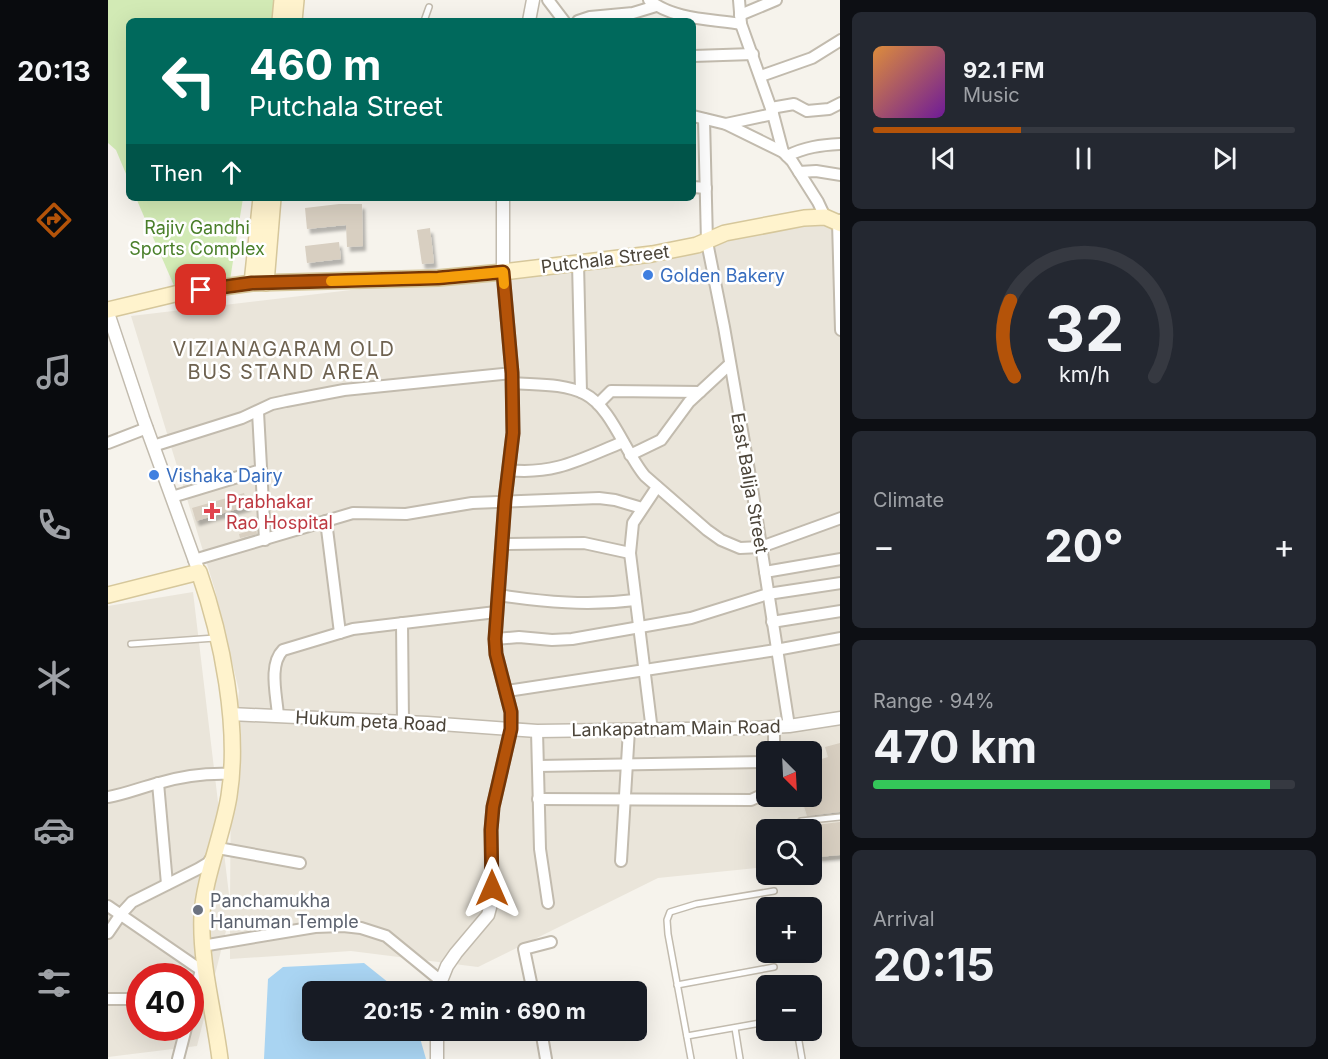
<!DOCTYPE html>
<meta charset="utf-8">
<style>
:root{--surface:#171b24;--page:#242831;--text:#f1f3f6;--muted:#9ea1a6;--line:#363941;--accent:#b45309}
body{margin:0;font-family:Inter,sans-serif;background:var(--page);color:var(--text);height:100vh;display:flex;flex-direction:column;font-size:22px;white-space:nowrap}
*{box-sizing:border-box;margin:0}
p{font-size:20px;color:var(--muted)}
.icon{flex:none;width:33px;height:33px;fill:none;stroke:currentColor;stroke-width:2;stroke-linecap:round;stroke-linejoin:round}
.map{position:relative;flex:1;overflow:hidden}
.drawer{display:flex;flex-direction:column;gap:12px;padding:12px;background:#0d0f14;width:488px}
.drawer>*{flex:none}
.top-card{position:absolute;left:18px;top:18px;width:570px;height:183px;border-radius:9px;box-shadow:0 6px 24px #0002;background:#00695c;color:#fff;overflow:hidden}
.needle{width:39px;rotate:156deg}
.tools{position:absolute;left:648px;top:741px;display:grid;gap:12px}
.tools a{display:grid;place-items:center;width:66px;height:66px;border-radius:9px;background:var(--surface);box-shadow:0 6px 24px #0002;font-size:30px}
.speed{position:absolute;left:18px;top:963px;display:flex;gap:12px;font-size:30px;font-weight:700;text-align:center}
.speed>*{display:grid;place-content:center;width:78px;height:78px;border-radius:50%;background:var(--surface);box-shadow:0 6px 24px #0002;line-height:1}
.speed .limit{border:9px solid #d22;background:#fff;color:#111}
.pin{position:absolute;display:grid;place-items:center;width:51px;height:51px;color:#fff;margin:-26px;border-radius:12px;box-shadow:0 3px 9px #0006}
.me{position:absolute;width:66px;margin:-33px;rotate:0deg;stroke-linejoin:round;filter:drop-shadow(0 0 4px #0008)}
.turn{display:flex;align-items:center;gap:21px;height:126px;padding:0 24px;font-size:27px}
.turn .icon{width:78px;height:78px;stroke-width:2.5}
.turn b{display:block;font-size:42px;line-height:51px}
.then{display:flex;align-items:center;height:57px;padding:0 24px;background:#0003;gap:12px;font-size:22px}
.big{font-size:45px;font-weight:700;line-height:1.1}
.drawer .card{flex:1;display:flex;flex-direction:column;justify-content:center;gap:9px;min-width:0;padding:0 21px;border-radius:9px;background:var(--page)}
.drawer .dial{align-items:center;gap:0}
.dial svg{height:156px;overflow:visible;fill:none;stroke:var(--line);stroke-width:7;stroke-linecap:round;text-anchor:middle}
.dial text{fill:var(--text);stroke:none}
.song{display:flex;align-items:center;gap:18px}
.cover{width:72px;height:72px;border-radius:9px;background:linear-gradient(135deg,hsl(30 70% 55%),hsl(280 70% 35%))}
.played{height:6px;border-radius:3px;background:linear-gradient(90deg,var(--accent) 35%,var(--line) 35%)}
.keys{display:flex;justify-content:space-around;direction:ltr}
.heat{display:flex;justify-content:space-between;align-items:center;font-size:33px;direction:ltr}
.charge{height:9px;border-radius:4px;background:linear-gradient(90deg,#34c759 94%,var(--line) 0)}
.trip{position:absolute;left:194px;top:981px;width:345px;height:60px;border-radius:9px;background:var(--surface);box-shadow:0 6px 24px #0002;font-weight:700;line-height:60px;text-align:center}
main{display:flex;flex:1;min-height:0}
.dock{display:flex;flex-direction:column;width:108px;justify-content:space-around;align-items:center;background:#090b0e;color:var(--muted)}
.dock .icon{width:42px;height:42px}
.dock .active{color:var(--accent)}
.dock b{font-size:27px;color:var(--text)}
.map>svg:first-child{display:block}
.residential{fill:#eae5da;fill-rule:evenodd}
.green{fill:#d2eab5}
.water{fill:#a9d4f2}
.building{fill:#d8cfc1;filter:url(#shadow)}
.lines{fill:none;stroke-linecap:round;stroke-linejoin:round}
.service-casing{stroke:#c2bbae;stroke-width:8}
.minor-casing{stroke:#c2bbae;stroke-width:14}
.tertiary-casing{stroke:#c2bbae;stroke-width:15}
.secondary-casing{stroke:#d6c79b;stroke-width:18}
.service{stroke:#fff;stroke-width:5}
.minor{stroke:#fff;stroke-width:10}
.tertiary{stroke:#fff;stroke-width:12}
.secondary{stroke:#fff3cd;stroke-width:15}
.route-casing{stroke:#753606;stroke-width:15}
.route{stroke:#b45309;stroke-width:10}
.slow{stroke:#f59e0b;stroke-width:10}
.shop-dot{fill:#3f7fe0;stroke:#fff;stroke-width:2}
.health-dot{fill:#e0444e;stroke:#fff;stroke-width:2}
.worship-dot{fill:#6b7280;stroke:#fff;stroke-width:2}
.labels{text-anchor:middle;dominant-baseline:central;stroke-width:5;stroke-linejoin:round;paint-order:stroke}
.park-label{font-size:18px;fill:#4a7f2a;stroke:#fff}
.street-label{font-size:18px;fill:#4b4439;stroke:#fff}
.shop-label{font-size:18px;fill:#366cbe;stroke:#fff;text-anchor:start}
.health-label{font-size:18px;fill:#be3a42;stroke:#fff;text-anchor:start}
.worship-label{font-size:18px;fill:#5b616d;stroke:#fff;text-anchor:start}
.neighbourhood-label{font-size:20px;letter-spacing:1.5px;fill:#6e6250;stroke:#fff}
</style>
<main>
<nav class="dock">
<b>20:13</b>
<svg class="icon active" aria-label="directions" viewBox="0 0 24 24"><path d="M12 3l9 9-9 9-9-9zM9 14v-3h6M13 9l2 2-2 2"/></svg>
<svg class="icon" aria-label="music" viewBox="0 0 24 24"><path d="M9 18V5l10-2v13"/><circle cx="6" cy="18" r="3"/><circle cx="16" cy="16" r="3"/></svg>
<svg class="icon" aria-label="phone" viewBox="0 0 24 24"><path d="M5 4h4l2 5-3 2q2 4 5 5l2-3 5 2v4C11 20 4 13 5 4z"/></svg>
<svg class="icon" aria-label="climate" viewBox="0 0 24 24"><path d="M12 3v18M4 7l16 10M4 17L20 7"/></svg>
<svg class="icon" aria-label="car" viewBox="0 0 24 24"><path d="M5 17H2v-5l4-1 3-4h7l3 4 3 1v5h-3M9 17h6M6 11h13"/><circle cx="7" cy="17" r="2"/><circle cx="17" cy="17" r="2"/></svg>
<svg class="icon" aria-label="filters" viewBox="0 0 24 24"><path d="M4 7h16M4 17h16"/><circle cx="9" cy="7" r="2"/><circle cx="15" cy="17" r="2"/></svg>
</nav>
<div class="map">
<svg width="733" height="1059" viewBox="0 0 733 1059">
<defs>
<filter id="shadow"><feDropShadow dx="3" dy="5" stdDeviation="1.5" flood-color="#0004"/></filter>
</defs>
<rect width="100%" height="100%" fill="#f6f3ec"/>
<path class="residential" d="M730,222l3,5 -1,632 -28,3v-32h-46v37l-108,11 -180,89 -127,-16 -121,8v-44l-33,131 -89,11v-451l85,-14 37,311 1,-129 8,-83 -24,-101 -84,-274 372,-44zM658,752h46v44h-46zM32,976h50v52h-50z"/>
<g class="green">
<polygon points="0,0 166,0 164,21 21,21 21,181 8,150 0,143"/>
<polygon points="28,198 135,198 122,280 67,288"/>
</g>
<polygon class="water" points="256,963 291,991 204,992 204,1030 310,1031 318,1059 156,1059 160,979 175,967"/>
<g class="building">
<polygon points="231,204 254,204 255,246 239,247 238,225 199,229 197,208"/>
<polygon points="322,228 326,263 314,264 309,230"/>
<polygon points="231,242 233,259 199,263 197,246"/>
<polygon points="136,493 140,506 88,521 84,508"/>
<polygon points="148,529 149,534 132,538 131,534"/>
<polygon points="732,743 732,812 699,816 693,796 704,796 704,762 720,757 717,747"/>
<polygon points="732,822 732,855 710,857 707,825"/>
</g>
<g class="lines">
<g class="service-casing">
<g id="service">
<polyline points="316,21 321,7"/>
<polyline points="23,644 107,638"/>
<polyline points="693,821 733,817"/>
<polyline points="569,985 666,967"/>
<polyline points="627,1028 632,1059"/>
<polyline points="689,1030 694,1059"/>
<polyline points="579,1036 658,1022"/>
<polyline points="583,1059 560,934 559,920 562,912 588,904 666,891"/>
</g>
</g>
<g class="minor-casing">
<g id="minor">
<polyline points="440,0 456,21"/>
<path d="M541,0c25,20 62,19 92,24"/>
<polyline points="631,0 633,24 665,114 675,152"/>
<polyline points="632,15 668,0"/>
<polyline points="470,21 482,17 525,13 548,6"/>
<polyline points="585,56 645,54"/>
<polyline points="653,76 704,58 733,40"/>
<polyline points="663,108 686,104 699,111 721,109 733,103"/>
<polyline points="585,116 618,124 675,152 684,161 710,202 717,217"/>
<polyline points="596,119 599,242 616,327 644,488 681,726"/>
<polyline points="618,124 665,114"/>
<path d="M679,156c18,-9 34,-11 54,-12"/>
<polyline points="691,172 708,171 733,175"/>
<polyline points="585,187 598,188"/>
<polyline points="733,220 730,222 733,330"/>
<polyline points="470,263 473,392"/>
<path d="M404,383c24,2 51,0 73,11 26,13 41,60 60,82l62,54 14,10 19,8 21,-1 80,-29"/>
<polyline points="490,404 503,391 592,392"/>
<polyline points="150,412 157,540"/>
<polyline points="0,443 39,428"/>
<polyline points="45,446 134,418 164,404 178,401 236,390 404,373"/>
<polyline points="522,455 553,440 581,402 622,364"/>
<path d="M400,470c47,5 73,-11 115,-28"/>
<polyline points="64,497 153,470"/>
<polyline points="218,521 232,633"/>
<polyline points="394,544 476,543 522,553"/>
<polyline points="86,560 245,513 298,514 364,503 491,498 507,500 534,508"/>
<polyline points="657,572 733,559"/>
<path d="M390,595c47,7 90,11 137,5"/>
<polyline points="664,622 733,611"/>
<polyline points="294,623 295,722"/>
<polyline points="387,639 411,637 444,640 464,639 583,618 660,594 733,583"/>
<polyline points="399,691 668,650 733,638"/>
<path d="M170,716c-1,-19 -10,-51 5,-66l70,-21 143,-17"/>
<polyline points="429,731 432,849 440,903"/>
<polyline points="544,731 522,553 525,523 549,487"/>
<polyline points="666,752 666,727"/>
<polyline points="430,766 658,762"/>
<polyline points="50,783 59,884"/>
<path d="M0,797c18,-3 34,-10 51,-14 24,-7 48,-10 72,-9"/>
<polyline points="430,799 643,800 658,793"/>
<polyline points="513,861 521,730"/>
<polyline points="0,906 93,970"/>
<polyline points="0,933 13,914 24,902 90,869 100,863 110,848 192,863"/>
<polyline points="94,946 207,927 235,926 253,928 278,936 333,981"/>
<polyline points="425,992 416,949 443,942"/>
<polyline points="0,999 32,999"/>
<polyline points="82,1011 94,966"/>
<polyline points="433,1030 438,1059"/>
<polyline points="70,1059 78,1028"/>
</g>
</g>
<g class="tertiary-casing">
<g id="tertiary">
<polyline points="421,21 425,0"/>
<polyline points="0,313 35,418 91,572"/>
<polyline points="122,714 319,723 429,731 645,728 681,726 733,718"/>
<polyline points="332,992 333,981 339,966 348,953 380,915 384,900 383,830 385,807 403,729 403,712 388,654 387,639 397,500 405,433 404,373 395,272 395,198"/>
<polyline points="329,1030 329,1059"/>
</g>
</g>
<g class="secondary-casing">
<g id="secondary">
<polyline points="172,21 174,0"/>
<polyline points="186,21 188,0"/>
<polyline points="144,283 153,198"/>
<polyline points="158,283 165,198"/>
<polyline points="0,310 71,293 144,283 330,278 395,272 544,254 589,245 617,233 696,218 717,217 733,224"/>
<path d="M0,595l91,-23c23,65 41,156 30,224 -6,38 -25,82 -27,119 -2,49 12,96 18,144"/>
</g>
</g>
<use href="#service" class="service"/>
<use href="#minor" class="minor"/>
<use href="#tertiary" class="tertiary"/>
<use href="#secondary" class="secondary"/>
</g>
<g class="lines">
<g class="route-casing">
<polyline id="route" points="93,290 144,283 330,278 395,272 404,373 405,433 397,500 387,639 388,654 403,712 403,729 385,807 383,830 384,888"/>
</g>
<use href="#route" class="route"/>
<polyline class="slow" points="223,281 330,278 395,272 396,284"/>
</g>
<g class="shop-dot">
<circle cx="540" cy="275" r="6"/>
<circle cx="46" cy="475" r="6"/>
</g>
<path class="health-dot" d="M101 502h6v6h6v6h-6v6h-6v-6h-6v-6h6z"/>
<circle class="worship-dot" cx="90" cy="910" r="6"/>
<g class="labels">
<g class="park-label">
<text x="89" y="227">Rajiv Gandhi<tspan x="89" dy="21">Sports Complex</tspan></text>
</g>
<g class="street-label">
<text transform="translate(497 259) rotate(-7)">Putchala Street</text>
<text transform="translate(642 483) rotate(80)">East Balija Street</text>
<text transform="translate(263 721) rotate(3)">Hukum peta Road</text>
<text transform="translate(568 728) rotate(-1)">Lankapatnam Main Road</text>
</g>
<g class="shop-label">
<text x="552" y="275">Golden Bakery</text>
<text x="58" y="475">Vishaka Dairy</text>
</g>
<g class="health-label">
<text x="118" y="501">Prabhakar<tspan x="118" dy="21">Rao Hospital</tspan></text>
</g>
<g class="worship-label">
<text x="102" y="900">Panchamukha<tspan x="102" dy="21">Hanuman Temple</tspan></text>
</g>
<g class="neighbourhood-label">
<text x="176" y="349">VIZIANAGARAM OLD<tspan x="176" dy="23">BUS STAND AREA</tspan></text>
</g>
</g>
</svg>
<div class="tools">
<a><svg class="needle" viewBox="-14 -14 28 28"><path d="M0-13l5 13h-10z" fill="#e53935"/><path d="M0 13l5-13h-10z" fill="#9ea1a6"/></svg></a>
<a><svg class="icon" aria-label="search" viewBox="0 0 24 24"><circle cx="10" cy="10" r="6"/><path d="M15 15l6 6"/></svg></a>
<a>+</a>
<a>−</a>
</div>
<div class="speed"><div class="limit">40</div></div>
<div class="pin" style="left:93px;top:290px;background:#d93025"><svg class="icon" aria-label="arrive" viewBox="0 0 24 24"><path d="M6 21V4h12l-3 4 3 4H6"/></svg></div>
<svg class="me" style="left:384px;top:888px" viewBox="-20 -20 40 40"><path d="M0-17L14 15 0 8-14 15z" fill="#b45309" stroke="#fff" stroke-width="4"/></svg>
<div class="trip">20:15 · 2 min · 690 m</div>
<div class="top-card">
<div class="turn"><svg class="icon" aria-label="left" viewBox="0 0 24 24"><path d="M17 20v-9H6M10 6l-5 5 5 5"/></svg><div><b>460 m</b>Putchala Street</div></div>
<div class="then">Then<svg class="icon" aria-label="ahead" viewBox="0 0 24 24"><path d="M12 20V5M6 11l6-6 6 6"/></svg></div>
</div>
</div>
<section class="drawer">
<div class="card">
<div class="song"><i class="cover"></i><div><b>92.1 FM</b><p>Music</p></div></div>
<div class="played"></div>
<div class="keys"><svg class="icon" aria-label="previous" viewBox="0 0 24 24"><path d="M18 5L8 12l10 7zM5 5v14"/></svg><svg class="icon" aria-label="pause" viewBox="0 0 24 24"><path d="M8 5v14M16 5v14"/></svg><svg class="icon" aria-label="next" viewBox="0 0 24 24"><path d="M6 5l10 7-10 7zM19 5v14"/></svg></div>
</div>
<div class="card dial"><svg viewBox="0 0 100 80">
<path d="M14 69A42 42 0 1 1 86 69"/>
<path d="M14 69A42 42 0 0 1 12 30" stroke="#b45309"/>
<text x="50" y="56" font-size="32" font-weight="700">32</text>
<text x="50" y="72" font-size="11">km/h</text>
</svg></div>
<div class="card"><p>Climate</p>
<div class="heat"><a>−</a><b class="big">20°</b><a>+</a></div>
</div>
<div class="card"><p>Range · 94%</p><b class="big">470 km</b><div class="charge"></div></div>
<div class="card"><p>Arrival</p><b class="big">20:15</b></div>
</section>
</main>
